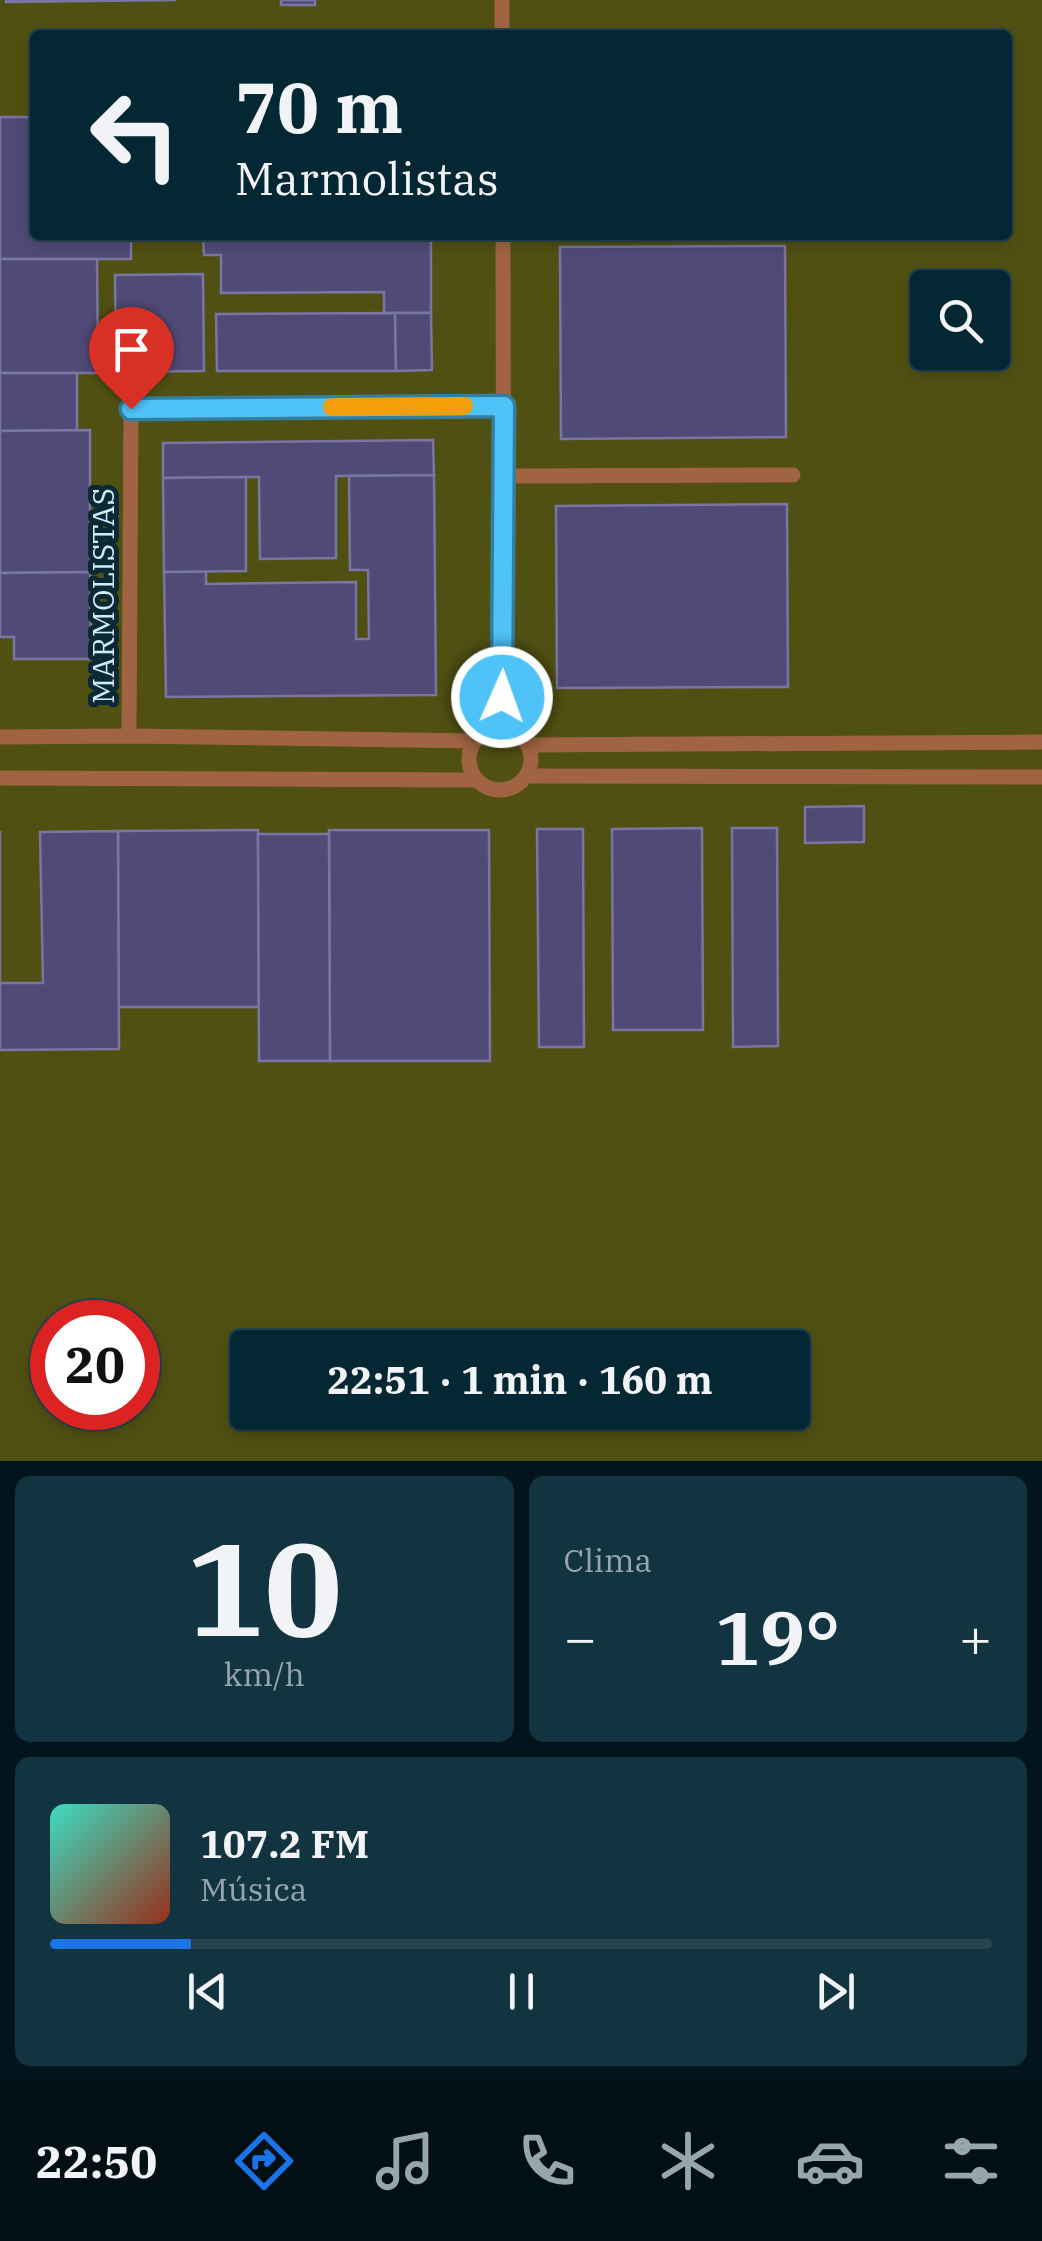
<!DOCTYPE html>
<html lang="es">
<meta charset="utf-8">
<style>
:root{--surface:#042734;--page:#123340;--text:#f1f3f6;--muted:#97a5ac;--line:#25444f;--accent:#1a73e8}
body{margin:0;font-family:"IBM Plex Serif",serif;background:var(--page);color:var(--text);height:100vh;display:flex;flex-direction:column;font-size:38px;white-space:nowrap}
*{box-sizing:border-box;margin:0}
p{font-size:32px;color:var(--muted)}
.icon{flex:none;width:55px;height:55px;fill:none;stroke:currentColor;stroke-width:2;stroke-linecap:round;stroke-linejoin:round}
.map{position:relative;height:1461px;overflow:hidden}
.details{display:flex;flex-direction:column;gap:15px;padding:15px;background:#02151d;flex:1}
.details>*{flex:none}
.hud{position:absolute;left:30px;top:30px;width:982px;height:210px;border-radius:10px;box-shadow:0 5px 15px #0003,0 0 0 2px var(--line);background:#042734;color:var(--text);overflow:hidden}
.fabs{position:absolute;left:910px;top:270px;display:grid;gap:20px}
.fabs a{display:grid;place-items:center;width:100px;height:100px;border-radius:10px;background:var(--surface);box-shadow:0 5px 15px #0003,0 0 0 2px var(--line);font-size:50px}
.speed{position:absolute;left:30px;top:1300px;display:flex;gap:20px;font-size:50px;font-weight:700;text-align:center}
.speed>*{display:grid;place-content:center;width:130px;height:130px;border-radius:50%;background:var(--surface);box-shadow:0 5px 15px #0003,0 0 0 2px var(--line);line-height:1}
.speed .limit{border:15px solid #d22;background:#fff;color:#111}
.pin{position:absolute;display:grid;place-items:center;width:85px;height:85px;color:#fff;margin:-102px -42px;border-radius:50% 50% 50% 0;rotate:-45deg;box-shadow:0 0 10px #0007}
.pin .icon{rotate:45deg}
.me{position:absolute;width:110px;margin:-55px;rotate:2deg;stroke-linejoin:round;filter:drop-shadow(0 0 8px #0008)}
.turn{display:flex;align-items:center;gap:35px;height:210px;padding:0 40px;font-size:45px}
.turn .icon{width:130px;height:130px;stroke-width:2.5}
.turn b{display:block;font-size:70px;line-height:85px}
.big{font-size:75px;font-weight:800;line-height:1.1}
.details .tile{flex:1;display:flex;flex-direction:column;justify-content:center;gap:15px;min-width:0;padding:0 35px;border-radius:15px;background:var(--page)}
.details .dial{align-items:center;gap:0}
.dial b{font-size:130px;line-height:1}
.song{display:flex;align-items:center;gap:30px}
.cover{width:120px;height:120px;border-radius:15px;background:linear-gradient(135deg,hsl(170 70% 55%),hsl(10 70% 35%))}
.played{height:10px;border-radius:5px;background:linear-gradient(90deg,var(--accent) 15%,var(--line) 15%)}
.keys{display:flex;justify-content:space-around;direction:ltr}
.heat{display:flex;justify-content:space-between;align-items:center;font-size:55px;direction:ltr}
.details .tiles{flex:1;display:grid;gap:15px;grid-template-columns:1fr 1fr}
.tile:last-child{grid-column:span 2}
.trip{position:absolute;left:230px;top:1330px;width:580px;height:100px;border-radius:10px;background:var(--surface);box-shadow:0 5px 15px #0003,0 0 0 2px var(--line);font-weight:800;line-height:100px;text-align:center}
.tab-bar{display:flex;height:160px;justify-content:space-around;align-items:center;background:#021015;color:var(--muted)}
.tab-bar .icon{width:70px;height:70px}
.tab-bar .on{color:var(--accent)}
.tab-bar b{font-size:45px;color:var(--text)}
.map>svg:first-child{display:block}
.green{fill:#515013;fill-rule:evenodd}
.building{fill:#504b76;stroke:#7a76a4;stroke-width:2.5}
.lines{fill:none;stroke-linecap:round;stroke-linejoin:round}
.service{stroke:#a06443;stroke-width:15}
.route-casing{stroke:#337fa1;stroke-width:25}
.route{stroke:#4fc3f7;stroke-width:18}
.slow{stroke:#f59e0b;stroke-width:18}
.labels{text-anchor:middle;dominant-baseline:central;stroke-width:10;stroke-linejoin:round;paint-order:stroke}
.street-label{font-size:30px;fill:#cfebf9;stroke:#0a2935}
</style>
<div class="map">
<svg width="1042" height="1461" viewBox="0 0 1042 1461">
<rect width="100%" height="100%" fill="#053445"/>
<path class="green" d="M0,0h1042v1461h-1042zM35,35h973v200h-973zM928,288h64v64h-64zM52,1322h86v86h-86zM248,1348h544v64h-544z"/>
<g class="building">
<polygon points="6,0 176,0 6,2"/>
<rect x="281" y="0" width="34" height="5"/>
<polygon points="254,29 255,35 221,35 221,30"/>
<polygon points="0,117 35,117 35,235 131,235 131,259 0,259"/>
<polygon points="203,235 431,235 431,313 384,313 384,292 221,293 221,255 204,255"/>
<polygon points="785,246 786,437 561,439 560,247"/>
<polygon points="0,259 97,259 98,373 0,373"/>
<polygon points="203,274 204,371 116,372 115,275"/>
<polygon points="395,313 396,371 217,371 216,314"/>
<polygon points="395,313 431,313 432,370 396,371"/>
<polygon points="0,373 77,373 77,430 0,431"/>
<polygon points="90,430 90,572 0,573 0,431"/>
<polygon points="433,440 434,475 336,476 336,558 260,559 259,477 163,478 163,443"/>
<polygon points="434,475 436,695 166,697 164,572 206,571 206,584 356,582 356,639 369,639 368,570 350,570 349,476"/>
<polygon points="246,477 246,571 164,572 163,478"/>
<polygon points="787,504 788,687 557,688 556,506"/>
<polygon points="90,572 91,659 14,659 14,637 0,637 0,573"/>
<polygon points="864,806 864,842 805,843 805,807"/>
<polygon points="702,828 703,1030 613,1030 612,829"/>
<polygon points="732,828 777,828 778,1046 733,1047"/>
<polygon points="537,829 583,829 584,1047 539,1047"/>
<polygon points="258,830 259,1007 118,1007 118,831"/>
<polygon points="329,830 489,830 490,1061 330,1061"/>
<polygon points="0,831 0,983 43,983 40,832 118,831 119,1049 0,1050"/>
<polygon points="258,834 329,834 330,1061 259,1061"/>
</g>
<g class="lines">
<g class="service">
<polyline points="502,0 502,35"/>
<polyline points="504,476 793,475"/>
<polyline points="501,728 504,666 503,235"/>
<circle cx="500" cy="759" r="31"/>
<polyline points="129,736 131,409 504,406"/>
<polyline points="0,737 129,736 475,741"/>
<polyline points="528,745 1042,742"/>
<polyline points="526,776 1042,777"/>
<polyline points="0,778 477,780"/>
</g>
</g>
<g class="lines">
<g class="route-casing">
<polyline id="route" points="131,409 504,406 502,697"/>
</g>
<use href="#route" class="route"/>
<polyline class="slow" points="332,407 464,406"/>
</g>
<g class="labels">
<g class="street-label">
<text transform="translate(102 596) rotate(-90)">MARMOLISTAS</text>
</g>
</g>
</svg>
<div class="fabs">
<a><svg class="icon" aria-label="search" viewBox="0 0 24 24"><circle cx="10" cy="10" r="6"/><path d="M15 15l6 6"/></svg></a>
</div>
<div class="speed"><div class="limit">20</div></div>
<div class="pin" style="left:131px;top:409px;background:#d93025"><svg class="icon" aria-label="arrive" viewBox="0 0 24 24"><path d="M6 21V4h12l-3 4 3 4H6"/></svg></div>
<svg class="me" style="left:502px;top:697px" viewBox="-20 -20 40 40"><circle r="17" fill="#4fc3f7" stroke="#fff" stroke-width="3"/><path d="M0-11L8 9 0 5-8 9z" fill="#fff"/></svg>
<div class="trip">22:51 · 1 min · 160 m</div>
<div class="hud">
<div class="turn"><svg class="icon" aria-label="left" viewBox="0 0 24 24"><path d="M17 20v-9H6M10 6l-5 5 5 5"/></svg><div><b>70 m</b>Marmolistas</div></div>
</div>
</div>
<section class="details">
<div class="tiles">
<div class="tile dial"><b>10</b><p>km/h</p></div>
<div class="tile"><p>Clima</p>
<div class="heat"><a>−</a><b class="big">19°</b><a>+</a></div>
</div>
<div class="tile">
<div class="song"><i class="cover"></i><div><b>107.2 FM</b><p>Música</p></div></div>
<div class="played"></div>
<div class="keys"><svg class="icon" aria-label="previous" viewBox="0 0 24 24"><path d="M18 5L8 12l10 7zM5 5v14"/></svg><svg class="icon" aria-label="pause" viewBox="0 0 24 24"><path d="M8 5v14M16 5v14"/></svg><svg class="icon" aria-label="next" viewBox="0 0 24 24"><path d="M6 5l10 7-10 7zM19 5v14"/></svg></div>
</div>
</div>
</section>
<nav class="tab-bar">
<b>22:50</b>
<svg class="icon on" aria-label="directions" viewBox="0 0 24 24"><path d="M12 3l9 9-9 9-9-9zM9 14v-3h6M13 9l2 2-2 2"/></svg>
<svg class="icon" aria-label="music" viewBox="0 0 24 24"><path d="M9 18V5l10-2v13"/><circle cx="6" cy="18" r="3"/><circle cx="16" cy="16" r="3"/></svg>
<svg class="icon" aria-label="phone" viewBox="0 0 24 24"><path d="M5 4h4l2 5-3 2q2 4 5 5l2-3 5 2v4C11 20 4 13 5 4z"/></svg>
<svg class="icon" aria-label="climate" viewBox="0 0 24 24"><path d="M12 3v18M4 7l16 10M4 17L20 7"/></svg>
<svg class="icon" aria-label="car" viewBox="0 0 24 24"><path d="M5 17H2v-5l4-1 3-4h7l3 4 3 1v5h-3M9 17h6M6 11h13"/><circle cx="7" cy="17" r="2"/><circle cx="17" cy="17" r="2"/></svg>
<svg class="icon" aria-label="filters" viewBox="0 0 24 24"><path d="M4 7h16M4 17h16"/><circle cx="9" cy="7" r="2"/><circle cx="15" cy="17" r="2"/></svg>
</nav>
